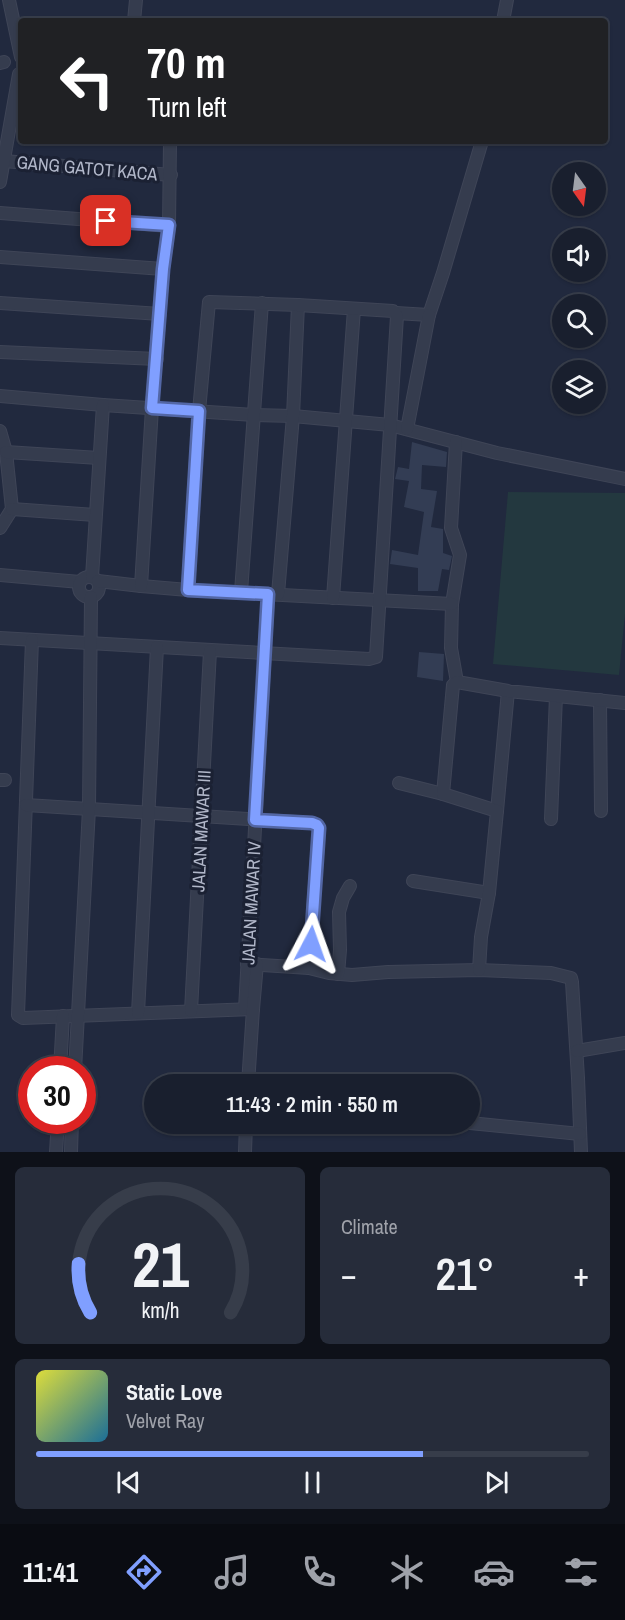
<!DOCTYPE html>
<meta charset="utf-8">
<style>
:root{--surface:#191f2e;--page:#262c3a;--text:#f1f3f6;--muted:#9fa2aa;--line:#373d4a;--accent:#809fff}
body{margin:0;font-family:"Archivo Narrow",sans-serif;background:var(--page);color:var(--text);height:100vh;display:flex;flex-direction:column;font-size:22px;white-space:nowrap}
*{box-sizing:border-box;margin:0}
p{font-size:20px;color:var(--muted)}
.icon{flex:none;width:33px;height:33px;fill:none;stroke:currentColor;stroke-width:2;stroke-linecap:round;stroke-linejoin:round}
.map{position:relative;height:1152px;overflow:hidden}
.drawer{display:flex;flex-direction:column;gap:15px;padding:15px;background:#0e1119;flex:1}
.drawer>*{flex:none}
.hud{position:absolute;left:18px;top:18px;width:590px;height:126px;border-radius:6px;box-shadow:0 2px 4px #0004,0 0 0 2px var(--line);background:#202124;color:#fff;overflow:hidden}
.needle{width:39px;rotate:166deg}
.buttons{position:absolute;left:552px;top:162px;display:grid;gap:12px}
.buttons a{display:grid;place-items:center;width:54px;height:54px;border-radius:50%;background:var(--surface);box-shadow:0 2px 4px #0004,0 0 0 2px var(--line);font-size:30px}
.speed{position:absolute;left:18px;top:1056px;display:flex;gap:12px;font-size:30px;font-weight:700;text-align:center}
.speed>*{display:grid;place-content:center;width:78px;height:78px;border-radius:50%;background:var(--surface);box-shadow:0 2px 4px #0004,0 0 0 2px var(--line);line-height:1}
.speed .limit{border:9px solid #d22;background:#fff;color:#111}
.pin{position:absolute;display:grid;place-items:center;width:51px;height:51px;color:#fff;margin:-26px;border-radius:12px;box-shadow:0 3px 9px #0006}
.me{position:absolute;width:66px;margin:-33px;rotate:4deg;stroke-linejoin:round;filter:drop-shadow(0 0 4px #0008)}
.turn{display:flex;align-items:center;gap:21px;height:126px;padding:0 30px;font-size:27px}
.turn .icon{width:78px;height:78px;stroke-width:2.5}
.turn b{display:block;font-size:42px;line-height:51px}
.big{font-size:45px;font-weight:600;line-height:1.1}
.drawer .card{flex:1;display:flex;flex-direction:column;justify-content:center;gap:9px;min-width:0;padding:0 21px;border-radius:9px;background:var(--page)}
.drawer .dial{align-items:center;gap:0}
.dial svg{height:156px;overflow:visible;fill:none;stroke:var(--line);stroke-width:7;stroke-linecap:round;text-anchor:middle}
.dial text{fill:var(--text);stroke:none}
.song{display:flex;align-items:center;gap:18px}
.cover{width:72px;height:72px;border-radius:9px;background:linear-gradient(135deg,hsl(60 70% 55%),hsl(200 70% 35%))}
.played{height:6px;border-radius:3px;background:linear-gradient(90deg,var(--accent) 70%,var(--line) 70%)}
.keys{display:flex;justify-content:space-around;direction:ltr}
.heat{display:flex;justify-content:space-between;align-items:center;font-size:33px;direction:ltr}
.drawer .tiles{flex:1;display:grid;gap:15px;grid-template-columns:1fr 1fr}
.card:last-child{grid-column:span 2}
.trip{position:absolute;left:144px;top:1074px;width:336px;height:60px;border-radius:30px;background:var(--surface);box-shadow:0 2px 4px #0004,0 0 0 2px var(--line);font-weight:600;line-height:60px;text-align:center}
.menu{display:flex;height:96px;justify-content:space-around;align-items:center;background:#0a0c12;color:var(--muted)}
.menu .icon{width:42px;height:42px}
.menu .current{color:var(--accent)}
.menu b{font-size:27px;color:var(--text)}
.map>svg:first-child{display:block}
.green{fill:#23383f}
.building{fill:#333d54}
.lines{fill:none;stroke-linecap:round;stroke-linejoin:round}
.minor-casing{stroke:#3f4557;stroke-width:14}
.minor{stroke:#353c4e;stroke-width:12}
.route-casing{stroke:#5367a6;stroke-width:15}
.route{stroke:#809fff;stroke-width:10}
.labels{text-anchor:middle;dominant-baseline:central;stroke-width:6;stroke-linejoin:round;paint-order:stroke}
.street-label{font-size:18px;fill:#b1b7c9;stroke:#1b2133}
</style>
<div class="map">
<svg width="625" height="1152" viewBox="0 0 625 1152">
<rect width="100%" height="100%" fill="#21293e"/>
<polygon class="green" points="508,492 625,493 625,614 619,675 493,664"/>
<g class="building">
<polygon points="412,442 447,452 446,467 422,465 421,489 437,491 431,527 443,529 443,553 452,556 449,570 442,569 438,591 418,591 418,568 390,564 392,550 418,555 424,512 404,507 409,481 395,479 398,467 409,469"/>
<polygon points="419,652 444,654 443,681 417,677"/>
</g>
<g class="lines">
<g class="minor-casing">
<g id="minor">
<polyline points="9,0 21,57"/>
<polyline points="134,21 136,0"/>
<polyline points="503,21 507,0"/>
<polyline points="0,63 4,62"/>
<polyline points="4,161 171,175"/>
<polyline points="0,182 19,74 21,74"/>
<polyline points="0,213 169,226"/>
<polyline points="0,257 163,269"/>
<polyline points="0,303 160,314"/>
<polyline points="396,313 429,315 443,273 482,141"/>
<polyline points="0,352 157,359"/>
<polyline points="0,396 103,405 254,415 293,416 390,425 497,453 625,479"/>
<polyline points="407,429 429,315"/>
<polyline points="0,431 6,452 12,509 0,528"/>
<polyline points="456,442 451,528 460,555 452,604 451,648 457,682"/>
<polyline points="6,452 99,458"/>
<polyline points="12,509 95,515"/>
<polyline points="0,575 80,582"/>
<circle cx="89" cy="587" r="10"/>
<polyline points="92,577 103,405"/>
<polyline points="98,581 141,586 188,590 452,604"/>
<polyline points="141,586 152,408 163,269 169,226 170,141"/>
<polyline points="241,592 262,303"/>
<polyline points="278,594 293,416 298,305"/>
<polyline points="333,598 354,309"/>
<polyline points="0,638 369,659 376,657 397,316 393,311 298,305 209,302 199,411 188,590"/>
<polyline points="32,640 18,1015 23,1018 253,1009"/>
<polyline points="600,700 601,811"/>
<polyline points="0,780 5,780"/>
<polyline points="399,783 443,794"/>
<polyline points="26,805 312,823 317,825 319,828 309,968"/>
<polyline points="497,811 508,691"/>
<polyline points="551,819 556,696"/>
<polyline points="413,881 489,893"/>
<polyline points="247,964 309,968 329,973 352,975 388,972 479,970 551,973 571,978 572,982 578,1078 581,1152"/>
<polyline points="479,970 481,937 489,893 497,811 443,794 453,685 457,682 508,691 625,703"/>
<polyline points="338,974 340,950 339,912 343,898 350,886"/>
<polyline points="245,1009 268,594"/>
<polyline points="191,1011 210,651"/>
<polyline points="138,1013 157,647"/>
<polyline points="577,1051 625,1043"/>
<polyline points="60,1070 63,1016"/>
<polyline points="75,1070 89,809 91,597"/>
<polyline points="248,1084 253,1009 257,964"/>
<polyline points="470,1123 580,1134"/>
<polyline points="56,1152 58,1120"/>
<polyline points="71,1152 72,1120"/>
<polyline points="245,1152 246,1124"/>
</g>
</g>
<use href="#minor" class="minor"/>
</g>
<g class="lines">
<g class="route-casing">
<polyline id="route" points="106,221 169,225 163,269 152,408 199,411 188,590 268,594 255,820 312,823 317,825 319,828 311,944"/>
</g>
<use href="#route" class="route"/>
</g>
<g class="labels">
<g class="street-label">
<text transform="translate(87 168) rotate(5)">GANG GATOT KACA</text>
<text transform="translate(201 831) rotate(-87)">JALAN MAWAR III</text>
<text transform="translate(251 903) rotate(-87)">JALAN MAWAR IV</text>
</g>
</g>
</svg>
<div class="buttons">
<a><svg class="needle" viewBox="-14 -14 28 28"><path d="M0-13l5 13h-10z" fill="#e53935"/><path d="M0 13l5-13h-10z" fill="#9fa2aa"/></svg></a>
<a><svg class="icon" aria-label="sound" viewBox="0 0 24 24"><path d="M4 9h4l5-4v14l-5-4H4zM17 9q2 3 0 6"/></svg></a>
<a><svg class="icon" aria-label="search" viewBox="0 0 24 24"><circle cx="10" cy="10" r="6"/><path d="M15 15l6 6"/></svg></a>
<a><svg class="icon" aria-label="layers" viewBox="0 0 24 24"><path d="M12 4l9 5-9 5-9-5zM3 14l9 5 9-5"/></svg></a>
</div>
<div class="speed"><div class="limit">30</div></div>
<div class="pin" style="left:106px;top:221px;background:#d93025"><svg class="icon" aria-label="arrive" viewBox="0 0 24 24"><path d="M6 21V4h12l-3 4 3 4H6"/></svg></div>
<svg class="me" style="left:311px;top:944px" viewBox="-20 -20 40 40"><path d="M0-17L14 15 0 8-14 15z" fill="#809fff" stroke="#fff" stroke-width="4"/></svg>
<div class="trip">11:43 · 2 min · 550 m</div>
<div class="hud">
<div class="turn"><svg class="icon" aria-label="left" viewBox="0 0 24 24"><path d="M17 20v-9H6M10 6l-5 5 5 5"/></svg><div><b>70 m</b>Turn left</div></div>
</div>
</div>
<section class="drawer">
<div class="tiles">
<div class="card dial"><svg viewBox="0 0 100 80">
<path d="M14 69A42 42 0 1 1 86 69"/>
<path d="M14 69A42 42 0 0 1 8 44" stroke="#809fff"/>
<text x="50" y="56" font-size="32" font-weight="700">21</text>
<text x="50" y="72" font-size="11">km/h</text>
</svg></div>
<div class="card"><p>Climate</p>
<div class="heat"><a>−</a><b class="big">21°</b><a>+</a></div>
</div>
<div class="card">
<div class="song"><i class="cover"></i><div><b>Static Love</b><p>Velvet Ray</p></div></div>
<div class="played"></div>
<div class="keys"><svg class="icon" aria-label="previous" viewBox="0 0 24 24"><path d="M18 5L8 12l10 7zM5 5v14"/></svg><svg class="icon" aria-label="pause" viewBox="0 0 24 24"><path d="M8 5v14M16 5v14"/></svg><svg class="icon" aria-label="next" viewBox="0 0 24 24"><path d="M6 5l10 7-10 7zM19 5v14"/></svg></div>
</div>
</div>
</section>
<nav class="menu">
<b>11:41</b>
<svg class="icon current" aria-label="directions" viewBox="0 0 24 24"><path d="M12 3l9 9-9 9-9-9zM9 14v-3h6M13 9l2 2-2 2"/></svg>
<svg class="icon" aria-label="music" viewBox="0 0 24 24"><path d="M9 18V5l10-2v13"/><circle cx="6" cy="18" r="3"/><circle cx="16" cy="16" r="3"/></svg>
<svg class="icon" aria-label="phone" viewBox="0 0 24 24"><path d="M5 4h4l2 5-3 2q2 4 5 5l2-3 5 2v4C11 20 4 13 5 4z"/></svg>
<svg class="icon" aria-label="climate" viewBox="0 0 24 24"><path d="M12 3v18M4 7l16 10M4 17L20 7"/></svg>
<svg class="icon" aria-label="car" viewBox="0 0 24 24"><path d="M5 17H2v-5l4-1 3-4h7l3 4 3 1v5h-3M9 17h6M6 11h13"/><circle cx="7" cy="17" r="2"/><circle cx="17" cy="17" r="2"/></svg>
<svg class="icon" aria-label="filters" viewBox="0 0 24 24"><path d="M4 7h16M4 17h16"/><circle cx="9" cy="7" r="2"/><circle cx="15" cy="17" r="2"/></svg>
</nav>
